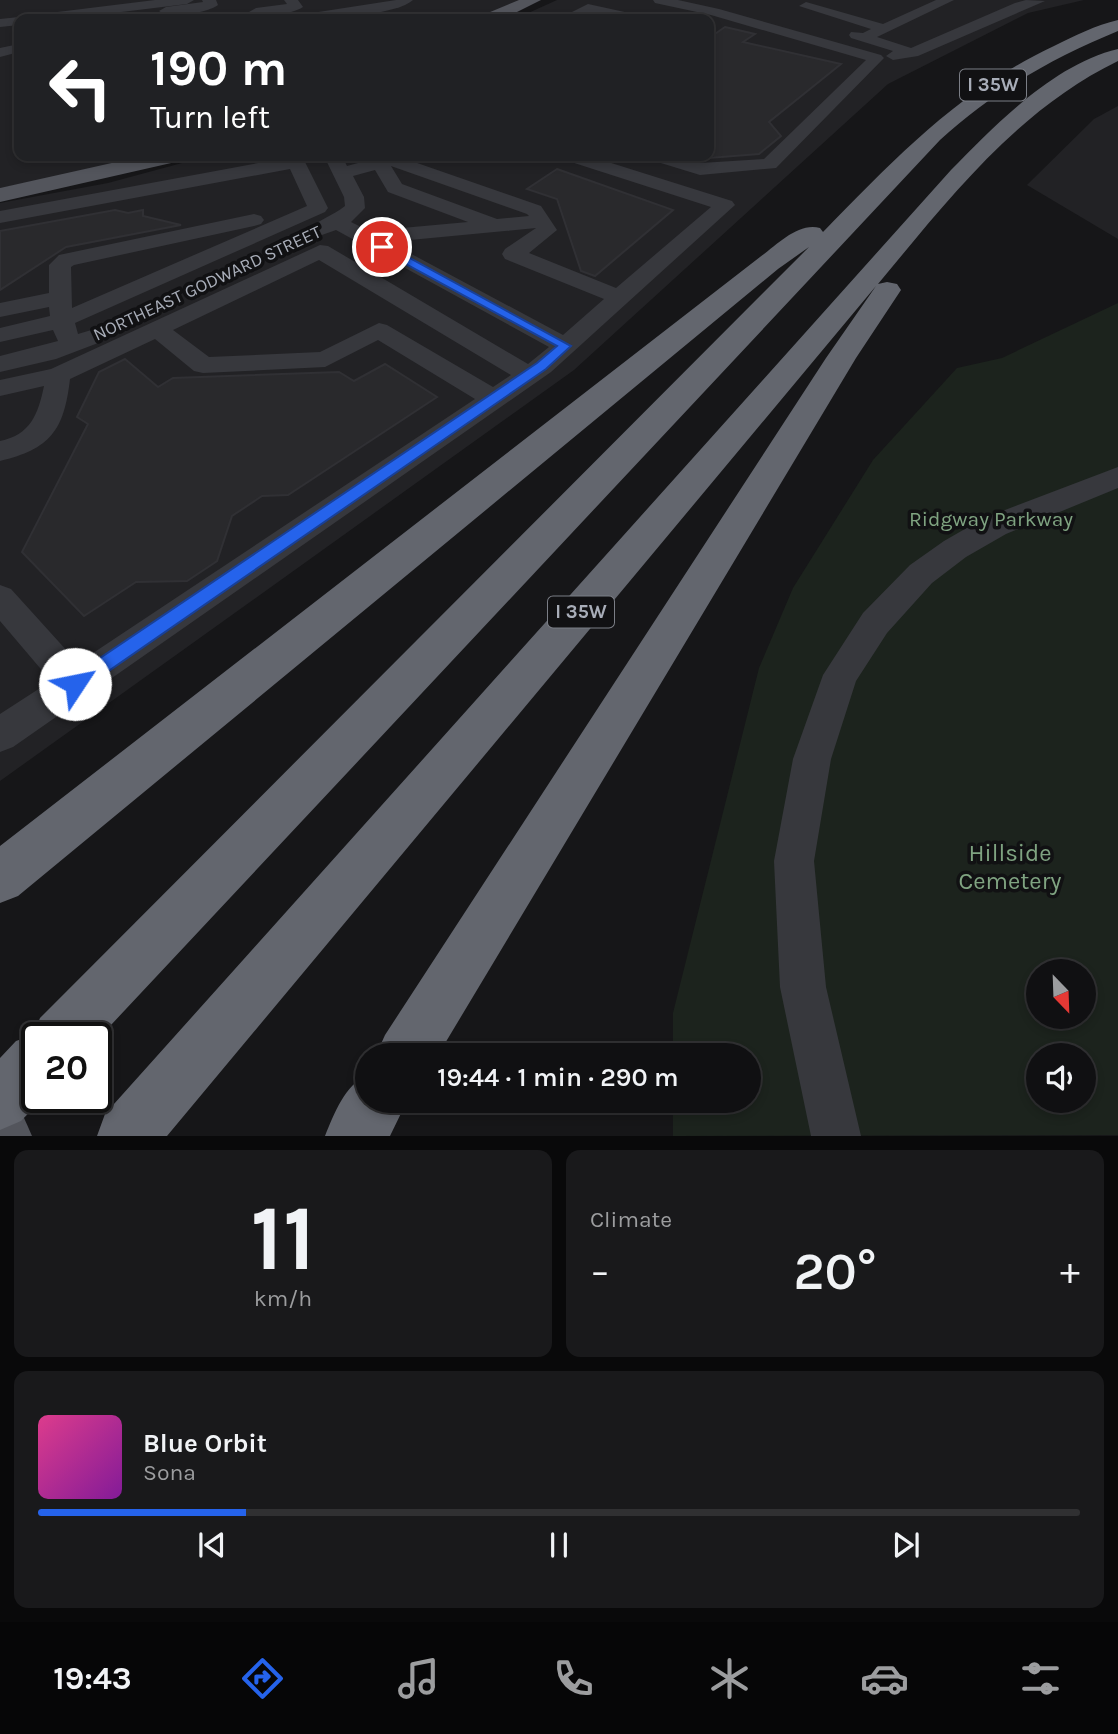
<!DOCTYPE html>
<meta charset="utf-8">
<style>
:root{--surface:#101012;--page:#19191b;--text:#f1f3f6;--muted:#9c9d9f;--line:#303032;--accent:#2563eb}
body{margin:0;font-family:Karla,sans-serif;background:var(--page);color:var(--text);height:100vh;display:flex;flex-direction:column;font-size:26px;white-space:nowrap}
*{box-sizing:border-box;margin:0}
p{font-size:23px;color:var(--muted)}
.icon{flex:none;width:38px;height:38px;fill:none;stroke:currentColor;stroke-width:2;stroke-linecap:round;stroke-linejoin:round}
.map{position:relative;height:1136px;overflow:hidden}
.panel{display:flex;flex-direction:column;gap:14px;padding:14px;background:#09090a;flex:1}
.panel>*{flex:none}
.guide{position:absolute;left:14px;top:14px;width:700px;height:147px;border-radius:14px;box-shadow:0 4px 10px #0003,0 0 0 2px var(--line);background:#202124;color:#fff;overflow:hidden}
.needle{width:46px;rotate:157deg}
.buttons{position:absolute;left:1026px;top:959px;display:grid;gap:14px}
.buttons a{display:grid;place-items:center;width:70px;height:70px;border-radius:50%;background:var(--surface);box-shadow:0 4px 10px #0003,0 0 0 2px var(--line);font-size:35px}
.speed{position:absolute;left:21px;top:1022px;display:flex;gap:14px;font-size:35px;font-weight:700;text-align:center}
.speed>*{display:grid;place-content:center;width:91px;height:91px;border-radius:50%;background:var(--surface);box-shadow:0 4px 10px #0003,0 0 0 2px var(--line);line-height:1}
.speed .limit{border:4px solid #111;border-radius:10px;background:#fff;color:#111}
.pin{position:absolute;display:grid;place-items:center;width:60px;height:60px;color:#fff;margin:-30px;border:4px solid #fff;border-radius:50%;box-shadow:0 2px 7px #0007}
.me{position:absolute;width:77px;margin:-38px;rotate:56deg;stroke-linejoin:round;filter:drop-shadow(0 0 5px #0008)}
.turn{display:flex;align-items:center;gap:24px;height:147px;padding:0 21px;font-size:32px}
.turn .icon{width:91px;height:91px;stroke-width:2.5}
.turn b{display:block;font-size:49px;line-height:60px}
.big{font-size:52px;font-weight:600;line-height:1.1}
.panel .tile{flex:1;display:flex;flex-direction:column;justify-content:center;gap:10px;min-width:0;padding:0 24px;border-radius:14px;background:var(--page)}
.panel .dial{align-items:center;gap:0}
.dial b{font-size:91px;line-height:1}
.song{display:flex;align-items:center;gap:21px}
.cover{width:84px;height:84px;border-radius:10px;background:linear-gradient(135deg,hsl(330 70% 55%),hsl(290 70% 35%))}
.played{height:7px;border-radius:4px;background:linear-gradient(90deg,var(--accent) 20%,var(--line) 20%)}
.keys{display:flex;justify-content:space-around;direction:ltr}
.heat{display:flex;justify-content:space-between;align-items:center;font-size:38px;direction:ltr}
.panel .tiles{flex:1;display:grid;gap:14px;grid-template-columns:1fr 1fr}
.tile:last-child{grid-column:span 2}
.trip{position:absolute;left:355px;top:1043px;width:406px;height:70px;border-radius:35px;background:var(--surface);box-shadow:0 4px 10px #0003,0 0 0 2px var(--line);font-weight:600;line-height:70px;text-align:center}
.menu{display:flex;height:112px;justify-content:space-around;align-items:center;background:#060607;color:var(--muted)}
.menu .icon{width:49px;height:49px}
.menu .on{color:var(--accent)}
.menu b{font-size:32px;color:var(--text)}
.map>svg:first-child{display:block}
.built{fill:#222225}
.green{fill:#1c231d;fill-rule:evenodd}
.building{fill:#29292c;stroke:#303034;stroke-width:2}
.lines{fill:none;stroke-linecap:round;stroke-linejoin:round}
.minor{fill:#37383d;fill-rule:evenodd}
.major{fill:#53555c;fill-rule:evenodd}
.highway{fill:#63666e;fill-rule:evenodd}
.route{fill:#2563eb;stroke:#184099;stroke-width:2}
.labels{text-anchor:middle;dominant-baseline:central;stroke-width:7;stroke-linejoin:round;paint-order:stroke}
.far-street-label{font-size:18px;fill:#a8adb8;stroke:#111113}
.shield{fill:#111113;stroke:#7b7e86;stroke-width:2}
.shield-label{font-size:19px;font-weight:bold;fill:#a8adb8}
.park-label{font-size:21px;fill:#7fa381;stroke:#111113}
.near-park-label{font-size:24px;fill:#7fa381;stroke:#111113}
</style>
<div class="map">
<svg width="1118" height="1136" viewBox="0 0 1118 1136">
<rect width="100%" height="100%" fill="#161618"/>
<g class="built">
<polygon points="0,0 523,0 482,19 19,19 19,156 161,156 0,188"/>
<polygon points="557,0 1084,0 1028,13 888,84 574,370 0,781 0,203 108,183 208,156 709,156 709,19 515,19"/>
<polygon points="1118,106 1118,239 1027,185 1094,119"/>
</g>
<path class="green" d="M1118,303v832l-445,1v-35h76v-46h-76v-42l86,-345 34,-80 80,-128 84,-92 45,-10zM1038,971h45v46h-45zM1038,1055h45v46h-45z"/>
<g class="building">
<polygon points="725,27 755,34 743,42 841,64 769,122 781,136 759,154 709,158 709,38"/>
<polygon points="557,169 673,210 595,276 581,271 557,199 527,189"/>
<polygon points="115,210 128,213 143,210 143,216 181,225 66,247 0,290 0,231"/>
<polygon points="125,359 158,387 173,378 339,372 354,381 385,364 437,397 288,495 262,496 232,516 217,561 187,581 136,582 84,616 22,552 88,424 77,417 99,372"/>
</g>
<g class="lines">
<g class="minor">
<polygon points="155,0 194,0 187,4 64,19 26,19 33,15"/>
<path d="M202,0h14l2,5c-11,8 -48,14 -59,6l7,-4 37,-5z"/>
<path d="M284,0h14l5,7c-10,7 -44,12 -54,5l7,-4 31,-4z"/>
<path d="M396,0h17c-17,16 -96,20 -121,19l7,-4z"/>
<polygon points="653,0 678,0 719,9 881,55 884,58 776,168 700,175 651,160 648,156 676,156 701,163 764,159 866,60 711,15 655,3"/>
<polygon points="936,0 954,0 877,37 911,48 1015,3 1026,0 1045,1 918,56 893,60 886,56 893,51 851,38 849,35 851,32 863,33 871,29 799,6 806,2 883,24"/>
<polygon points="588,4 643,16 645,19 621,19 590,12 575,19 558,19"/>
<polygon points="430,12 447,19 400,19 407,15"/>
<polygon points="19,17 25,19 19,19 19,25 0,27 0,19"/>
<polygon points="19,44 19,52 0,57 0,48"/>
<polygon points="296,156 305,162 328,208 325,212 75,323 78,334 98,328 106,330 110,335 106,340 56,359 0,372 0,356 58,341 53,330 0,342 0,328 50,316 49,307 0,317 0,303 49,293 49,265 59,255 254,214 261,216 264,220 261,224 254,226 74,265 71,267 72,308 307,206 290,169 0,223 0,211"/>
<path d="M324,156h18l5,10 22,-6 -2,-4h30l144,50 16,24 -28,23 87,35 95,-81 -146,-47 -3,-4h27l143,45 3,4 -184,167 -538,375 -13,5v-38l51,-33 -51,-60v-36l11,4 67,74 397,-264 -97,-59 -53,27 -122,6 -9,-2 -39,-32 -85,40c-6,52 -20,70 -70,82v-20c30,-6 38,-26 44,-55l-44,10v-16l51,-11 269,-124 8,1 200,118 21,-17 -213,-117 -17,6 -7,-2 -3,-4c8,-10 25,-15 36,-24l-1,-9zM391,166l136,48 2,2 -32,3 -95,-35zM375,170l13,22 80,30 -99,9 -18,-9 14,-14 -1,-11 -11,-21zM536,228l-31,21 -3,5 3,5 99,40 -41,36 -174,-93zM319,260l192,115 -18,12 -106,-62 -8,-2 -59,29 -111,5 -36,-27z"/>
<polygon points="1118,467 1118,488 1006,534 966,557 932,583 887,633 856,681 831,759 814,861 826,987 861,1136 811,1136 780,987 774,861 793,759 823,675 863,613 910,565 944,541 984,518"/>
</g>
<g class="major">
<polygon points="519,0 541,0 503,19 481,19 483,15"/>
<polygon points="143,156 183,156 180,161 0,202 0,188"/>
<polygon points="0,1102 21,1111 32,1136 0,1136"/>
</g>
<g class="highway">
<path d="M1118,20v11c-66,27 -125,61 -178,109l-844,901v-3h-59v59h7l-23,24 -21,9v-72l16,-17 17,-6 7,-17 769,-771 -31,22 -760,627 -18,7v-57l760,-589c17,-12 38,-35 60,-29l3,4c74,-75 134,-140 231,-186 20,-10 42,-21 64,-26z"/>
<path d="M1118,49v12c-101,49 -170,139 -240,223l9,-2 10,2 4,6 -45,68 -418,697h-62l9,-20 441,-677 50,-72 -709,850h-70l8,-22 846,-944c44,-45 103,-106 167,-121z"/>
<path d="M368,1075v26h39l-17,35h-65c9,-22 20,-52 43,-61z"/>
</g>
</g>
<polygon class="route" points="378,245 386,245 571,346 546,369 81,690 75,692 69,690 66,684 69,679 537,363 557,346 378,249"/>
<g class="labels">
<g class="far-street-label">
<text transform="translate(207 283) rotate(-25)">NORTHEAST GODWARD STREET</text>
</g>
<g class="shield">
<rect x="960" y="69.5" width="66" height="31" rx="5"/>
<rect x="548" y="596.5" width="66" height="31" rx="5"/>
</g>
<g class="shield-label">
<text x="993" y="85">I 35W</text>
<text x="581" y="612">I 35W</text>
</g>
<g class="park-label">
<text x="991" y="519">Ridgway Parkway</text>
</g>
<g class="near-park-label">
<text x="1010" y="853">Hillside<tspan x="1010" dy="28">Cemetery</tspan></text>
</g>
</g>
</svg>
<div class="buttons">
<a><svg class="needle" viewBox="-14 -14 28 28"><path d="M0-13l5 13h-10z" fill="#e53935"/><path d="M0 13l5-13h-10z" fill="#9c9d9f"/></svg></a>
<a><svg class="icon" aria-label="sound" viewBox="0 0 24 24"><path d="M4 9h4l5-4v14l-5-4H4zM17 9q2 3 0 6"/></svg></a>
</div>
<div class="speed"><div class="limit">20</div></div>
<div class="pin" style="left:382px;top:247px;background:#d93025"><svg class="icon" aria-label="arrive" viewBox="0 0 24 24"><path d="M6 21V4h12l-3 4 3 4H6"/></svg></div>
<svg class="me" style="left:75px;top:684px" viewBox="-20 -20 40 40"><circle r="19" fill="#fff"/><path d="M0-13L10 11 0 6-10 11z" fill="#2563eb"/></svg>
<div class="trip">19:44 · 1 min · 290 m</div>
<div class="guide">
<div class="turn"><svg class="icon" aria-label="left" viewBox="0 0 24 24"><path d="M17 20v-9H6M10 6l-5 5 5 5"/></svg><div><b>190 m</b>Turn left</div></div>
</div>
</div>
<section class="panel">
<div class="tiles">
<div class="tile dial"><b>11</b><p>km/h</p></div>
<div class="tile"><p>Climate</p>
<div class="heat"><a>−</a><b class="big">20°</b><a>+</a></div>
</div>
<div class="tile">
<div class="song"><i class="cover"></i><div><b>Blue Orbit</b><p>Sona</p></div></div>
<div class="played"></div>
<div class="keys"><svg class="icon" aria-label="previous" viewBox="0 0 24 24"><path d="M18 5L8 12l10 7zM5 5v14"/></svg><svg class="icon" aria-label="pause" viewBox="0 0 24 24"><path d="M8 5v14M16 5v14"/></svg><svg class="icon" aria-label="next" viewBox="0 0 24 24"><path d="M6 5l10 7-10 7zM19 5v14"/></svg></div>
</div>
</div>
</section>
<nav class="menu">
<b>19:43</b>
<svg class="icon on" aria-label="directions" viewBox="0 0 24 24"><path d="M12 3l9 9-9 9-9-9zM9 14v-3h6M13 9l2 2-2 2"/></svg>
<svg class="icon" aria-label="music" viewBox="0 0 24 24"><path d="M9 18V5l10-2v13"/><circle cx="6" cy="18" r="3"/><circle cx="16" cy="16" r="3"/></svg>
<svg class="icon" aria-label="phone" viewBox="0 0 24 24"><path d="M5 4h4l2 5-3 2q2 4 5 5l2-3 5 2v4C11 20 4 13 5 4z"/></svg>
<svg class="icon" aria-label="climate" viewBox="0 0 24 24"><path d="M12 3v18M4 7l16 10M4 17L20 7"/></svg>
<svg class="icon" aria-label="car" viewBox="0 0 24 24"><path d="M5 17H2v-5l4-1 3-4h7l3 4 3 1v5h-3M9 17h6M6 11h13"/><circle cx="7" cy="17" r="2"/><circle cx="17" cy="17" r="2"/></svg>
<svg class="icon" aria-label="filters" viewBox="0 0 24 24"><path d="M4 7h16M4 17h16"/><circle cx="9" cy="7" r="2"/><circle cx="15" cy="17" r="2"/></svg>
</nav>
